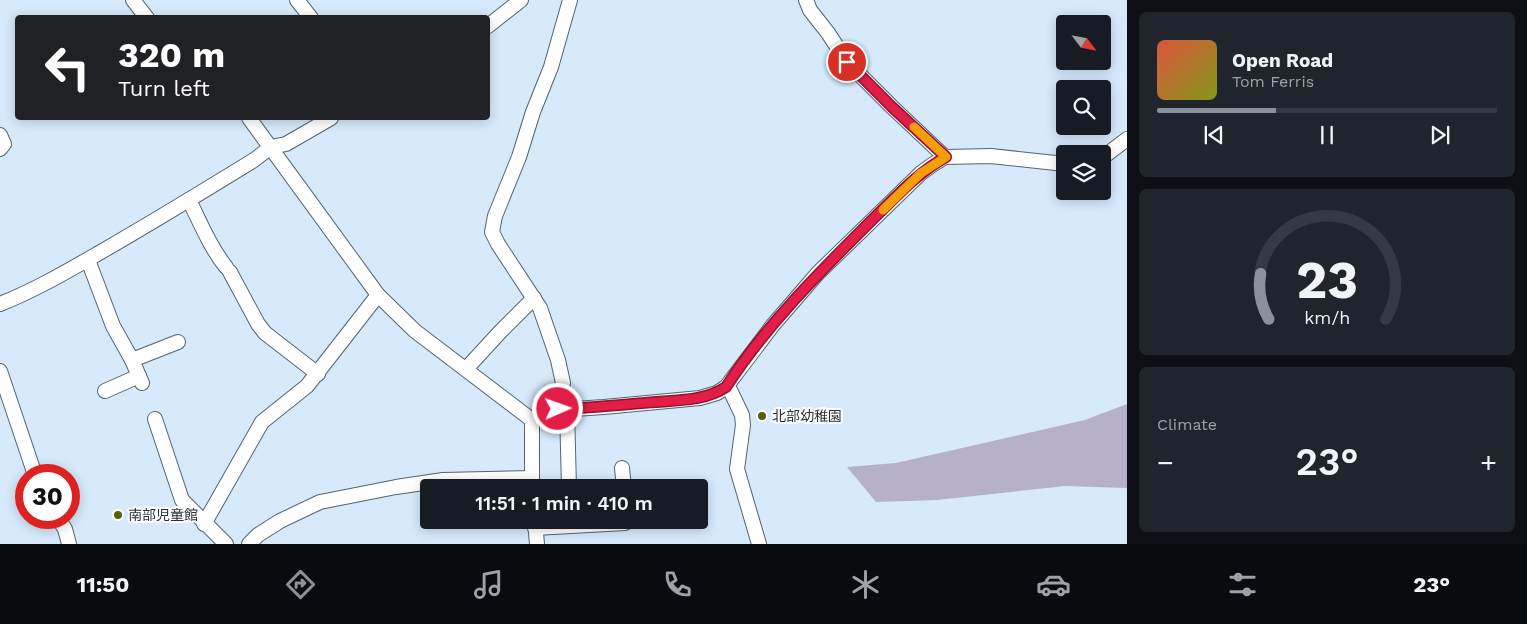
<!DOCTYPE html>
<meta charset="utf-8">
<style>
:root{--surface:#171b24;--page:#20242c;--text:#f1f3f6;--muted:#9ea1a6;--line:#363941;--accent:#8c9099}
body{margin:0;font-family:"Work Sans","Noto Sans JP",sans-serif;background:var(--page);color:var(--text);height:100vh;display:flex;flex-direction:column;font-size:19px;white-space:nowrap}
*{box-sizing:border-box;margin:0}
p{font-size:16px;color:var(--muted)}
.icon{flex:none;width:28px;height:28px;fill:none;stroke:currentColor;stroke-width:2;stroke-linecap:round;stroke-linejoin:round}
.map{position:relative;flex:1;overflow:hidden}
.panel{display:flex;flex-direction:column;gap:12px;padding:12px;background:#0d0f14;width:400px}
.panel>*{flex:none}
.guide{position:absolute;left:15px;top:15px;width:475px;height:105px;border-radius:5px;box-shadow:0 2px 12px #0003;background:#202124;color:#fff;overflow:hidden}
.needle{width:32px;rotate:122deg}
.controls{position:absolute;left:1056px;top:15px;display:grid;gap:10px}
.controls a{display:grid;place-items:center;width:55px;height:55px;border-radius:5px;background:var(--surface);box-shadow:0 2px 12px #0003;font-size:25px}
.speed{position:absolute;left:15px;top:464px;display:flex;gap:10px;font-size:25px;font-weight:700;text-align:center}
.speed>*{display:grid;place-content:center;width:65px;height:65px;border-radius:50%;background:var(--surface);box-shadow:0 2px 12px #0003;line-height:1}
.speed .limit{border:8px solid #d22;background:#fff;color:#111}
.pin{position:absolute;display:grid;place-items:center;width:42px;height:42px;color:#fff;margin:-21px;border:2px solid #fff;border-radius:50%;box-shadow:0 1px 5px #0007}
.me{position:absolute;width:55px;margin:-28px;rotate:88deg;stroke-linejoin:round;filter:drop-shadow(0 0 4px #0008)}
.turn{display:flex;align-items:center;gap:18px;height:105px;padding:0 20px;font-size:22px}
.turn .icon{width:65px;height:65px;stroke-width:2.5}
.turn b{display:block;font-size:35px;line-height:42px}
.big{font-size:38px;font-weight:600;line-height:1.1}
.panel .card{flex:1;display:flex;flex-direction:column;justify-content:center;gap:8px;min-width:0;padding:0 18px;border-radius:8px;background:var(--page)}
.panel .dial{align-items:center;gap:0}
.dial svg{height:130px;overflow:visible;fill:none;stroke:var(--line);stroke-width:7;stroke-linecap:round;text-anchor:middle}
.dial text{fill:var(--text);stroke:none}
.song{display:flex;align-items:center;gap:15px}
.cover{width:60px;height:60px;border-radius:8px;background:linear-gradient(135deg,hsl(10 70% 55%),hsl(70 70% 35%))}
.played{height:5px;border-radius:2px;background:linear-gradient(90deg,var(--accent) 35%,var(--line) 35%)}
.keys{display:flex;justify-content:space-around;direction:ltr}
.heat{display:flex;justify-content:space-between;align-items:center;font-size:28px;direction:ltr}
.trip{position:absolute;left:420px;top:479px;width:288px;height:50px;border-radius:5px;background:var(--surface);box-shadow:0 2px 12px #0003;font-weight:600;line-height:50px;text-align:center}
.tab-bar{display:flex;height:80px;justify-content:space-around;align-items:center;background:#090b0e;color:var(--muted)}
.tab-bar .icon{width:35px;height:35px}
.tab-bar .active{color:var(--accent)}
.tab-bar b{font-size:22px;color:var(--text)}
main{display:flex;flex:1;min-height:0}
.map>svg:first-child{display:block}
.green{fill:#b6b0cd}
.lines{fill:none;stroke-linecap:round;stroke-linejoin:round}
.minor-casing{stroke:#536473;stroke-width:16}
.minor{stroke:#fff;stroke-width:14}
.route-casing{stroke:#92132f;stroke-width:12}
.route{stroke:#e11d48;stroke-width:9}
.slow{stroke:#f59e0b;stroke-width:9}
.poi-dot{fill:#4f620a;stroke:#fff;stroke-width:2}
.labels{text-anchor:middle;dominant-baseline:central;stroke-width:4;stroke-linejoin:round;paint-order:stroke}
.poi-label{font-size:14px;fill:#283037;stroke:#fff;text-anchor:start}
</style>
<main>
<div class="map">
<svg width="1127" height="544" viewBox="0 0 1127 544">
<rect width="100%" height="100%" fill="#d6eafc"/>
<polygon class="green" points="1127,404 1127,488 1065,486 937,500 876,502 847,467 896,463 1085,420"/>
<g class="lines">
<g class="minor-casing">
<g id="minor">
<polyline points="133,0 147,18"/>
<polyline points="297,0 311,18"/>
<polyline points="806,0 810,10 828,33 847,62 892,107 945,157"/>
<polyline points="488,26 521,0"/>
<polyline points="249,118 378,295 415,331 532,420 532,488"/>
<polyline points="0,135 4,144 0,149"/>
<polyline points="1102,158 1127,139"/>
<path d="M189,200c11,22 21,47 37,67"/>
<polyline points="88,260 113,326 132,360 142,383"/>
<polyline points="230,272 258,324 265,333 318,374"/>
<path d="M0,304c35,-14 66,-32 99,-51 52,-30 103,-61 155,-93l17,-13 15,-3 45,-26"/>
<polyline points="132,360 178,342"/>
<polyline points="466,369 500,332 534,298"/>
<polyline points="0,371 35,475"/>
<polyline points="726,387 730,390 742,415 743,425 737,469 759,544"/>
<polyline points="105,391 139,376"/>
<polyline points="557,409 563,383 558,360 540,308 498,244 492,232 495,216 519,157 533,112 551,67 570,0"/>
<polyline points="567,409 569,488"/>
<polyline points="155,419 182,500 226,544"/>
<polyline points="532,420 544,411 604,407 700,398 717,393 726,387 773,325 818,273 921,173 932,165 945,157 991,156 1065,164"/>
<polyline points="622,468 624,488"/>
<polyline points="58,518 65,529 69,544"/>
<polyline points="535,521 537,544"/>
<polyline points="204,524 262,422 307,386 378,295"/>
<polyline points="535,528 625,523 627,520"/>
<polyline points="249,544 258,535 280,521 320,502 396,487 443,480 532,478"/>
</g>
</g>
<use href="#minor" class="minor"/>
</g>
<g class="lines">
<g class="route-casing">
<path id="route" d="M558,409c32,-1 64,-4 97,-7 24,-2 50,-1 71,-15 40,-62 93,-114 145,-166 24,-23 46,-48 75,-64l-54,-50 -45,-45"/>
</g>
<use href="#route" class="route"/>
<polyline class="slow" points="883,210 921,173 946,157 914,127"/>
</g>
<g class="poi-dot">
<circle cx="762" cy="416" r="5"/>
<circle cx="118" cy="515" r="5"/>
</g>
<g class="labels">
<g class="poi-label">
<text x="772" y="416">北部幼稚園</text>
<text x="128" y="515">南部児童館</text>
</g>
</g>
</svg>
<div class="controls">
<a><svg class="needle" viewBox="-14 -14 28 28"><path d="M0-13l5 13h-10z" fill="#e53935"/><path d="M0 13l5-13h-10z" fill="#9ea1a6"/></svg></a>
<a><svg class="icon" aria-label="search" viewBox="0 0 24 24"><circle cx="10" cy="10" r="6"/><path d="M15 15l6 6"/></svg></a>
<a><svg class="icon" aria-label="layers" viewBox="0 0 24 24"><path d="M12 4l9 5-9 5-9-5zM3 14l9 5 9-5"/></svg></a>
</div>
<div class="speed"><div class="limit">30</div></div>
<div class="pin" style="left:847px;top:62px;background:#d93025"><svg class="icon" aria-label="arrive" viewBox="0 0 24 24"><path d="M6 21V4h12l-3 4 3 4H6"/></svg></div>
<svg class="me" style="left:558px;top:409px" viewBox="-20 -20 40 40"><circle r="17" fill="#e11d48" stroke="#fff" stroke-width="3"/><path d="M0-11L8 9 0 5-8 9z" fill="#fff"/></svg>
<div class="trip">11:51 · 1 min · 410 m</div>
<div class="guide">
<div class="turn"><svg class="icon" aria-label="left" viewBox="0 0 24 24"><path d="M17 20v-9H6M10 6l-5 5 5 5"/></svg><div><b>320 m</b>Turn left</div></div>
</div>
</div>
<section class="panel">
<div class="card">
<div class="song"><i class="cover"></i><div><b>Open Road</b><p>Tom Ferris</p></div></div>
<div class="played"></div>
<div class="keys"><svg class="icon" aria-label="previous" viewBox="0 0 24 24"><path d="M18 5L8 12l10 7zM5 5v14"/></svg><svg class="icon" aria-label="pause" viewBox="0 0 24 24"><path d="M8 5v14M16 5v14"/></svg><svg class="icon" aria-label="next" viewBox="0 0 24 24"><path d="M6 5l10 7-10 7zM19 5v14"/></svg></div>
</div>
<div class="card dial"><svg viewBox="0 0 100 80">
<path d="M14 69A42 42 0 1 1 86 69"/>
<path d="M14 69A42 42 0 0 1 9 41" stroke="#8c9099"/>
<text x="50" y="56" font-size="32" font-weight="700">23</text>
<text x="50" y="72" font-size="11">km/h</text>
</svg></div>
<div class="card"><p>Climate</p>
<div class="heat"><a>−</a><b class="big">23°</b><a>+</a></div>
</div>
</section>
</main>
<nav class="tab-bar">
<b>11:50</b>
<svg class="icon active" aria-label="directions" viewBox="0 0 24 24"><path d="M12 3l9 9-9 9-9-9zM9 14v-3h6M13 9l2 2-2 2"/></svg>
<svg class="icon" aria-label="music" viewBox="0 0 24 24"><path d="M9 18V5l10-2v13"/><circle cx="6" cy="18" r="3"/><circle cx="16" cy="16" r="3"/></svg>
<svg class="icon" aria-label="phone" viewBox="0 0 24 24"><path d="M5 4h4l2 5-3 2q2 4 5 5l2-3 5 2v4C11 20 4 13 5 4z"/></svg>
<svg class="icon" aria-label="climate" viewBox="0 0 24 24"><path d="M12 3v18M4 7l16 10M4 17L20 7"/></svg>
<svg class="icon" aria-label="car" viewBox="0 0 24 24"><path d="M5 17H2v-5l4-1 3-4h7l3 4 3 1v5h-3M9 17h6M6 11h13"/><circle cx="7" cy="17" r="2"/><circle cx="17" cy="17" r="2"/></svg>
<svg class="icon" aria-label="filters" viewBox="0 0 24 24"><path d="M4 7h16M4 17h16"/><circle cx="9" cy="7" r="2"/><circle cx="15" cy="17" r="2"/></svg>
<b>23°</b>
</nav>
